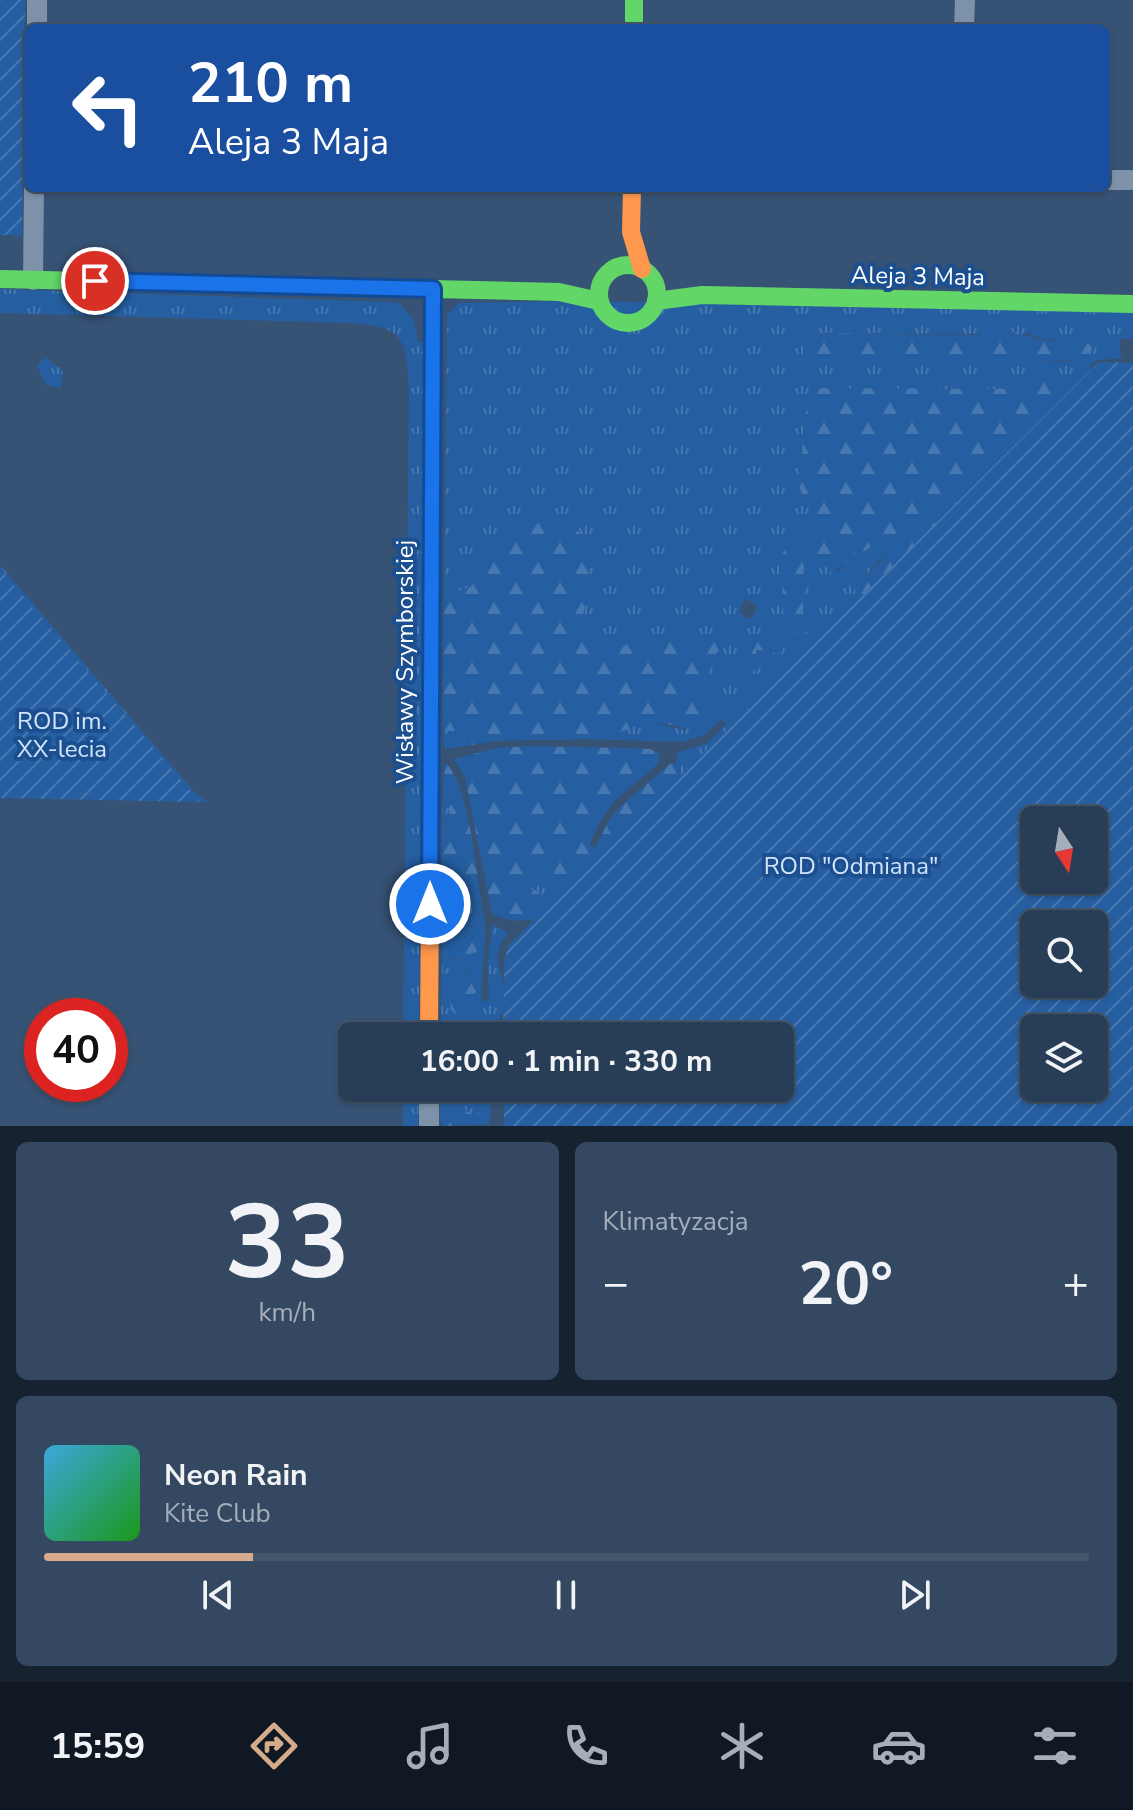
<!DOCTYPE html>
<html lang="pl">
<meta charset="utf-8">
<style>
:root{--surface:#283e57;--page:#344961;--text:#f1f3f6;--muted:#a5aeba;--line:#44576d;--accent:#d6ab8b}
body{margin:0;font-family:"Nunito Sans",sans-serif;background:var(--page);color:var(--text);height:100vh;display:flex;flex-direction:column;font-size:30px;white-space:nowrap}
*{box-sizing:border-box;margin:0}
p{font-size:26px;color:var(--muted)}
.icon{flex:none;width:44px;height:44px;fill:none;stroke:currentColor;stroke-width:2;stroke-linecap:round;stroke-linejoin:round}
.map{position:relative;height:1126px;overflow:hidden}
.side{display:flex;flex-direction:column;gap:16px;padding:16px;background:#162230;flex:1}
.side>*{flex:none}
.hud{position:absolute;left:24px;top:24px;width:1086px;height:168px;border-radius:12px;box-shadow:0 2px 6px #0004,0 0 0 2px var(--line);background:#1a4fa0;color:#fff;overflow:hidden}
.needle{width:52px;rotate:168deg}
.buttons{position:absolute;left:1020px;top:806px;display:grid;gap:16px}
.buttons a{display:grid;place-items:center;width:88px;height:88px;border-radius:12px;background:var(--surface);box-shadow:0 2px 6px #0004,0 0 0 2px var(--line);font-size:40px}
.speed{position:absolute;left:24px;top:998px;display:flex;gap:16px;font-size:40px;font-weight:700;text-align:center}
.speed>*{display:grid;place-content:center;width:104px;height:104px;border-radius:50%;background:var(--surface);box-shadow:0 2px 6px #0004,0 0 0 2px var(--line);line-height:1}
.speed .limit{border:12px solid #d22;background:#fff;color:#111}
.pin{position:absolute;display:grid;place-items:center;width:68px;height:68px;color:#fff;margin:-34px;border:4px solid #fff;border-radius:50%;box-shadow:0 2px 8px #0007}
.me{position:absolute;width:88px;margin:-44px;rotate:0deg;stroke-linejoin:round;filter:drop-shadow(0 0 6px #0008)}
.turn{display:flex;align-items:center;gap:28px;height:168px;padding:0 32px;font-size:36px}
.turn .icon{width:104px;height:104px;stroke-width:2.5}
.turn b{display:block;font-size:56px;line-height:68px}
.big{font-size:60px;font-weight:700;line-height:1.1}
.side .tile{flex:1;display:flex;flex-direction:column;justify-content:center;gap:12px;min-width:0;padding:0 28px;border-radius:12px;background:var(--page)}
.side .dial{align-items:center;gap:0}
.dial b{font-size:104px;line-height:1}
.song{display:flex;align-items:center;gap:24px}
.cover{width:96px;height:96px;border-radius:12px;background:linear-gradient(135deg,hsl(200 70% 55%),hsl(120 70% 35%))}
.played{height:8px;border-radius:4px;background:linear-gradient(90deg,var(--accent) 20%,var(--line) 20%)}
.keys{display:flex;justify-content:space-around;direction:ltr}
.heat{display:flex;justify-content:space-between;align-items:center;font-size:44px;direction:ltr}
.side .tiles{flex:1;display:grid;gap:16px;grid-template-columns:1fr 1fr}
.tile:last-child{grid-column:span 2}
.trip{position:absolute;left:338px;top:1022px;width:456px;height:80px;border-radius:12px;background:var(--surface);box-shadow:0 2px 6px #0004,0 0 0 2px var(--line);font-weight:700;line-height:80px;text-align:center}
.menu{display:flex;height:128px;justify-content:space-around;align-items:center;background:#101923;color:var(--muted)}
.menu .icon{width:56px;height:56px}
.menu .selected{color:var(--accent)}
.menu b{font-size:36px;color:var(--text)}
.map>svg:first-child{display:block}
.grass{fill:url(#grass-tufts);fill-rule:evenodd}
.forest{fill:url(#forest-firs)}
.garden{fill:url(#garden-furrows);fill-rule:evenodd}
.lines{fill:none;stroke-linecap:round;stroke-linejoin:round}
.street{stroke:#7d92a8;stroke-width:20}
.fast{stroke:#63d668;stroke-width:18}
.slow{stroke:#ff974d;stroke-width:18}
.route-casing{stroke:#114b97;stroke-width:20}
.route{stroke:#1a73e8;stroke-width:14}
.labels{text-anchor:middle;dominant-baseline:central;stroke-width:8;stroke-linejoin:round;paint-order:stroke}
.street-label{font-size:24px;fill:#fff;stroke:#1b4f8f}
.park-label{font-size:24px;fill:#cfe3fa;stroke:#1b4f8f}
</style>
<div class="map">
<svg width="1133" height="1126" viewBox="0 0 1133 1126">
<defs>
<pattern id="grass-tufts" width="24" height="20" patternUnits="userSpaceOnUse" patternTransform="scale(2)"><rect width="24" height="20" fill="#265fa1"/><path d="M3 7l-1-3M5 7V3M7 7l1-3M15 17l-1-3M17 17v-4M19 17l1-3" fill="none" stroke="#4777af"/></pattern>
<pattern id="forest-firs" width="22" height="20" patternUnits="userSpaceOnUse" patternTransform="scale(2)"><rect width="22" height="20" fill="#265fa1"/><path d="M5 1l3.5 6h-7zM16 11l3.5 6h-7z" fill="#4777af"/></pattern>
<pattern id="garden-furrows" width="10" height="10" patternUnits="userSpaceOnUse" patternTransform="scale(2)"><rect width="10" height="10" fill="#265fa1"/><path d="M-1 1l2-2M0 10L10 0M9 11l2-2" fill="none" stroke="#4777af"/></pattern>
</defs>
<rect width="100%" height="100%" fill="#365274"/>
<g class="grass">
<path d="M0,289l390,13 9,1 15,17 4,22h6l-5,694h-16l6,-651c-3,-51 -8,-58 -60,-62l-349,-10z"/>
<path d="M582,301l551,11v27h-13v17l6,2 -29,2 -8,7 3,2 -25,25 -4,-11 -11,-7 -19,8 -25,5h-196l-8,31 -4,69 15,30 -3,6 1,14 -6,1 -26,17 11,74 20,-2v-3l-8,-4 -1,-4v-60l16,2 19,11 9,-9 3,-9 15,-2 15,-11 8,8 -2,5 -31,34 2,16 -175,173 -6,-13 1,-10 30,-10 19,-19 -4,-5 -18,16 -22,7 -98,-3 37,-7 8,-6 26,-3 30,7 23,-54 -1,-19 -25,-17 -49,1 -8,5 -14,2 -19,-10 -13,-2 10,-62 -66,-50 -20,9 -31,53 -28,12 3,-282 11,-13zM812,333l216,1c20,9 41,5 62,10l3,5 -9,11 -22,2 -251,-1zM745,599l11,5v6l-4,8h-5l-8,-6zM783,638l-4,15 -23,-3 -11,24 14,-33h19z"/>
<polygon points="45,357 63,371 61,388 46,385 37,366"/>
<polygon points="0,565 198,796 208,802 200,802 0,569"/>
<polygon points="443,731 462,731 472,745 445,749"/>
<polygon points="443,791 451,796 454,802 449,812 453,816 450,831 442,833"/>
<polygon points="548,869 570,887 533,924 530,919 529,886 521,886 515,882 514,878"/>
<polygon points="442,875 450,880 471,904 481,899 485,926 473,927 452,923 442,925"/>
<path d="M492,925l16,7 -9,15 -2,12 7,27 -1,26 -3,4 -1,13 2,7h-60l1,-78 11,3 9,-6 14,-3 3,-4v-8l6,-4 -4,57 1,8h7l-1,-38zM467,969l5,4 -3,7 7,12 -4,6 -10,2 -10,13 -3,-18 2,-9 7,-4 -1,-7 3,-5z"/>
<polygon points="403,1088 419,1088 418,1126 403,1126"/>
<polygon points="477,1088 497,1088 491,1106 482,1105 478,1109 476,1123 469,1123 465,1109 450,1102 440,1110 441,1089 464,1096 472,1095"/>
</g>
<g class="forest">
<path d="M997,329c17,1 30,8 46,11 16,2 32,0 48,4l2,5 -9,11 -75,3 -198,-2 -6,-3 -2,-10 8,-15 169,2z"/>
<path d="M1052,376l10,1 5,17 -210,209 -2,-16 27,-27 6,-12 -8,-8 -15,11 -15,2 -2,9 -18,11 -3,-2 -1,-7 -7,-4 -15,-2 -1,60 1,4 8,4v4l-10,4 -16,-3 -2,-4 -3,-70 10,-20c9,-1 14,3 22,2l-1,-14 3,-6 -15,-30 4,-69 8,-32 196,1 25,-5z"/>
<path d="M523,524c16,0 35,-3 50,4 29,13 10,84 6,108l13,2 19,10 13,-2 8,-5 51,-1 12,7 15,-9 14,6 -9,11 -8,2 1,19 -8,18 10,3 8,11v8c-18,24 -39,7 -63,7 -16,0 -21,4 -35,9 -10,5 -26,6 -36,7 -39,3 -73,-2 -112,6l-10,-14h-19l1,-133 28,-12 31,-53z"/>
<polygon points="784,638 783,650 779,653 756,650 757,665 749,679 745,674 747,668 743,647 759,641 778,641"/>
<path d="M525,746l101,2 24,1 8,4 2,7c-11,15 -25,22 -39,35 -16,15 -23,30 -32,50l6,3 14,-28 9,-11 52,-45 6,-1 6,13 -112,111 -22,-18 -34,9 1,4c13,8 19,3 30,19 -9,25 -34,23 -53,12l-27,-135 -11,-19 43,-11z"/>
<path d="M445,762c24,23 30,102 36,137 -13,6 -21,5 -32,-5l1,-14 -8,-5v-42l8,-2 3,-15 -4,-3v-6l5,-5 -3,-6 -8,-5z"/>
<polygon points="452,923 473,927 485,926 485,936 479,940 479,948 476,952 446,961 442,958 442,925"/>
<polygon points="460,969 472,972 470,981 476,992 472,999 462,1000 461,1008 456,1014 451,1010 449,995 451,986 458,982 457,975"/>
<polygon points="449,1102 465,1109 470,1114 469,1123 476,1123 478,1109 482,1105 491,1106 489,1124 443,1126 440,1121 440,1110"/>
</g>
<g class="garden">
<polygon points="0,0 25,0 22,236 0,235"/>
<path d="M1099,362l34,1v763h-629v-38h276v-52h-277l1,-74 4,-16zM1034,820h60v60h-60zM1034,924h60v60h-60zM1034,1028h60v60h-60z"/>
<polygon points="0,569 200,802 0,798"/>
</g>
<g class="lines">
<g class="street">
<polyline points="37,28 37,0"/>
<polyline points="964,28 965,0"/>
<polyline points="1106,180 1133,180"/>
<polyline points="33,280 34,188"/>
<polyline points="429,1126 429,1088"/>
</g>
<g class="fast">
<polyline points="634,0 634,28"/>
<circle cx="628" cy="294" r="29"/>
<polyline points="0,279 559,292 599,301"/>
<polyline points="656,301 702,295 1133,304"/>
<polyline points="431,753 433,289"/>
</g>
<g class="slow">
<polyline points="632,188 631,232 642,269"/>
<polyline points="429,1036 431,753"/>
</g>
</g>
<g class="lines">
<g class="route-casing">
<polyline id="route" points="95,281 433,289 430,904"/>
</g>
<use href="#route" class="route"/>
</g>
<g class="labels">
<g class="street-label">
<text transform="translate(918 276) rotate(1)">Aleja 3 Maja</text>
<text transform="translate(405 662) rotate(-90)">Wisławy Szymborskiej</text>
</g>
<g class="park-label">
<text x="62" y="721">ROD im.<tspan x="62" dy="28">XX-lecia</tspan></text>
<text x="851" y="866">ROD "Odmiana"</text>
</g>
</g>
</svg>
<div class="buttons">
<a><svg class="needle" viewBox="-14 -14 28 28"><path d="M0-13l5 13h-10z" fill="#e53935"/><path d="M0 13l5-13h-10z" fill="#a5aeba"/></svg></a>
<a><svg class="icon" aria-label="search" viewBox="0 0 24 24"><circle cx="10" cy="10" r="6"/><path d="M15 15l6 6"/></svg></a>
<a><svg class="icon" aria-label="layers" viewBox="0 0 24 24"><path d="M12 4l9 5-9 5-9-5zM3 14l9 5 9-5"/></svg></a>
</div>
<div class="speed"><div class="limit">40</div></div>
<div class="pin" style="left:95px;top:281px;background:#d93025"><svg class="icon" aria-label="arrive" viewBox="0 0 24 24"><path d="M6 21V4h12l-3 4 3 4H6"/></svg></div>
<svg class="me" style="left:430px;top:904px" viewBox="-20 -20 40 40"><circle r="17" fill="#1a73e8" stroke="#fff" stroke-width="3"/><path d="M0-11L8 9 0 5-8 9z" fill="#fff"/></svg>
<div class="trip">16:00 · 1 min · 330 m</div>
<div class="hud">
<div class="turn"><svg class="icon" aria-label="left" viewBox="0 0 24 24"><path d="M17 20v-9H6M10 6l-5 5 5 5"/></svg><div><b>210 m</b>Aleja 3 Maja</div></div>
</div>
</div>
<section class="side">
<div class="tiles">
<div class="tile dial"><b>33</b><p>km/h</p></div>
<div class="tile"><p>Klimatyzacja</p>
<div class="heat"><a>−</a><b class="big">20°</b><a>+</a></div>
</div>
<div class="tile">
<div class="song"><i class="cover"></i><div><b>Neon Rain</b><p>Kite Club</p></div></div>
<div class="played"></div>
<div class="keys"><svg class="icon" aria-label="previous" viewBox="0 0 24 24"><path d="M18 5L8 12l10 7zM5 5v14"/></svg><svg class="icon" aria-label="pause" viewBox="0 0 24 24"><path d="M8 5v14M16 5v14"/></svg><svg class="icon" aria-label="next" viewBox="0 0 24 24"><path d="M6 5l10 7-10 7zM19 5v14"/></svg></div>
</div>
</div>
</section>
<nav class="menu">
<b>15:59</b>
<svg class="icon selected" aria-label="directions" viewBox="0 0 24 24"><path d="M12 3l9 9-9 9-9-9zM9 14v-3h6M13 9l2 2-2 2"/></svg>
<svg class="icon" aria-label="music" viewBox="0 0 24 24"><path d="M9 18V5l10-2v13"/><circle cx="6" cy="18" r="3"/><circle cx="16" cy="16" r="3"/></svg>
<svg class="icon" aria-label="phone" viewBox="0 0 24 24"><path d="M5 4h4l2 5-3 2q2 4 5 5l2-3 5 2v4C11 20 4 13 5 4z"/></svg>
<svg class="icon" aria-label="climate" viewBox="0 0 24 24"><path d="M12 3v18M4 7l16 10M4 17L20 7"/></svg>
<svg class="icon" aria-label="car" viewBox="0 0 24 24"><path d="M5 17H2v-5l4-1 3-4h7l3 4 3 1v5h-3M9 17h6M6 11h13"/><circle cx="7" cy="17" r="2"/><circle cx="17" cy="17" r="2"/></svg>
<svg class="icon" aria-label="filters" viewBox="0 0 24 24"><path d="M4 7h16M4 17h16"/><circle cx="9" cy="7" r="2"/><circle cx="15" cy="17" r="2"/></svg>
</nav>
